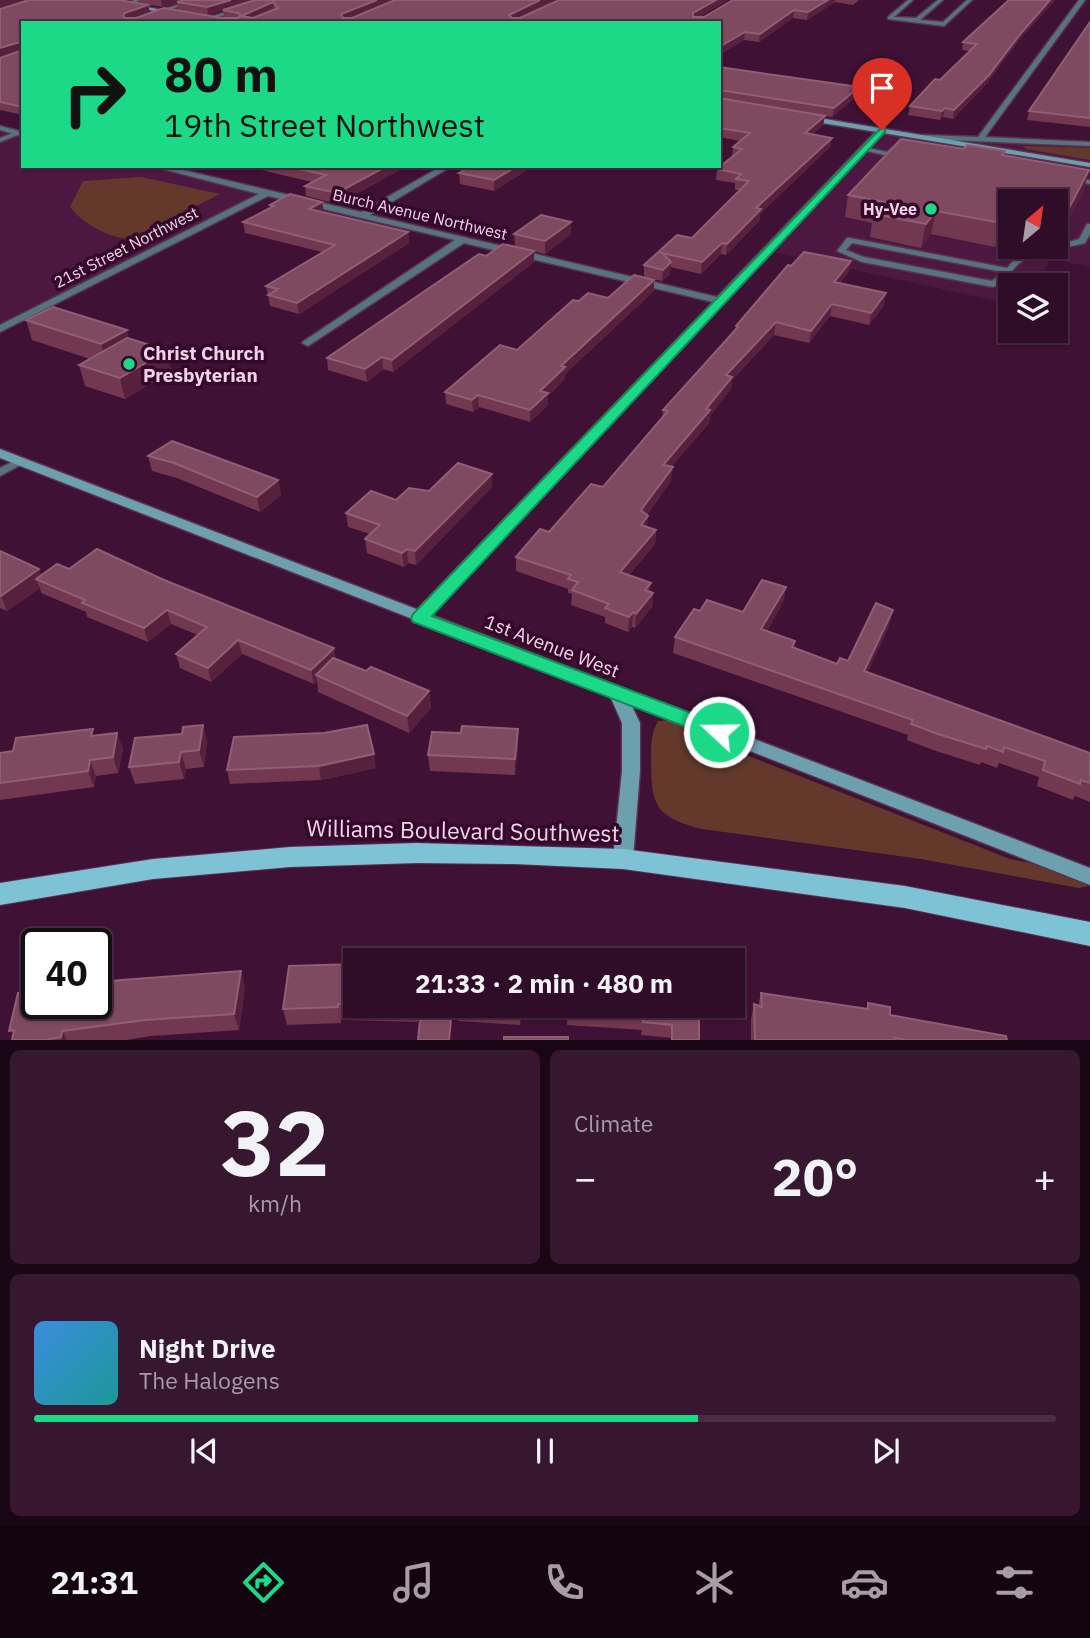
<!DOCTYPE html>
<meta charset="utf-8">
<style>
:root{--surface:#2f0d28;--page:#371630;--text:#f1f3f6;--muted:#a79ca8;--line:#4a2d45;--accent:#1cd988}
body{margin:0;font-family:"IBM Plex Sans",sans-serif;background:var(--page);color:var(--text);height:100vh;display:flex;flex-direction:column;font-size:26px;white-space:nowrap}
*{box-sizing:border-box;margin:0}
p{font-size:23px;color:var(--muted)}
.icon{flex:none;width:38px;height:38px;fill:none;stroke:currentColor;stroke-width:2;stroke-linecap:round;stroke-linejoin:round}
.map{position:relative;height:1040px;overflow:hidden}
.drawer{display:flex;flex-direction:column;gap:10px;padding:10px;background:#1a0716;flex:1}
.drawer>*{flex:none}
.guide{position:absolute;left:21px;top:21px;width:700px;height:147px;border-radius:0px;box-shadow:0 2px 5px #0004,0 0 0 2px var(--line);background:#1cd988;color:#111;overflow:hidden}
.needle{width:46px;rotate:29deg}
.tools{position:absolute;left:998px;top:189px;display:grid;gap:14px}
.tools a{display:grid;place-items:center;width:70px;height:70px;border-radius:0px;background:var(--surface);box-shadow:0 2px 5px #0004,0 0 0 2px var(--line);font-size:35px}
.speed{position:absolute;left:21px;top:928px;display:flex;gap:14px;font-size:35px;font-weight:700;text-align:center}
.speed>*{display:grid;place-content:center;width:91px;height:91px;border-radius:50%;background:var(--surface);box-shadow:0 2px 5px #0004,0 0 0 2px var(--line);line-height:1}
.speed .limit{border:4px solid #111;border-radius:10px;background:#fff;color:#111}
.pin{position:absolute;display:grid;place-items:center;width:60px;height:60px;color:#fff;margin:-72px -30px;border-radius:50% 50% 50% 0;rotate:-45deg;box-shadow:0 0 7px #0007}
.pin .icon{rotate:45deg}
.me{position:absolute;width:77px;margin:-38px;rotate:291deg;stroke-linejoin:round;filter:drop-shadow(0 0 5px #0008)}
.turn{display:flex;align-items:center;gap:24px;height:147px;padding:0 28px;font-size:32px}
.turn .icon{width:91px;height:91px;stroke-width:2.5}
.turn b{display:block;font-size:49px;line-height:60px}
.big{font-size:52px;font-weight:800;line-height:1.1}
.drawer .tile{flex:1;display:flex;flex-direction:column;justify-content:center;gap:10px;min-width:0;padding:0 24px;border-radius:10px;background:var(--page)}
.drawer .dial{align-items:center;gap:0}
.dial b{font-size:91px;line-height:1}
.song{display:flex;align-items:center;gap:21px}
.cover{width:84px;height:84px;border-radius:10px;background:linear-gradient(135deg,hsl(210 70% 55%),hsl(180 70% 35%))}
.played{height:7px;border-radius:4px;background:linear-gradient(90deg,var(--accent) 65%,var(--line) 65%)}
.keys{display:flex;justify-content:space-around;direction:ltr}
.heat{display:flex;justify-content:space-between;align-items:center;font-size:38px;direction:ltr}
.drawer .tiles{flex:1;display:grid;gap:10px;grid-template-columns:1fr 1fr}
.tile:last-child{grid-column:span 2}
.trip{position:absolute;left:343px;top:948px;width:402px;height:70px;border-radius:0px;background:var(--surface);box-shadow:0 2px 5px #0004,0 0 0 2px var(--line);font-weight:800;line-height:70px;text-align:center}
.menu{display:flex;height:112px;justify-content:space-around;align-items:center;background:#130510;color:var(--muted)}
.menu .icon{width:49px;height:49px}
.menu .selected{color:var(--accent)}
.menu b{font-size:32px;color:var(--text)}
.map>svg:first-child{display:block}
.built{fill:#4c1841;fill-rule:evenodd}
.green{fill:#64392c}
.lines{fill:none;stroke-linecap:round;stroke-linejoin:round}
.lane-casing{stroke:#5c3052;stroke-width:3}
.street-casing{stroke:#5c3052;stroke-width:3}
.secondary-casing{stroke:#5c3052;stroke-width:3}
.primary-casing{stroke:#5c3052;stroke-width:2}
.lane{fill:#55747d;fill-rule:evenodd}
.street{fill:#55747d;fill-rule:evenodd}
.secondary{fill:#6da0af;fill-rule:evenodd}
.primary{fill:#7ec2d5;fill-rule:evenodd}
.wall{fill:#71384f}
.shaded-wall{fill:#57213d}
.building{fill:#7f495f;stroke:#915e74;stroke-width:2;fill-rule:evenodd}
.route{fill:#1cd988;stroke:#128d58;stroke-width:2}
.poi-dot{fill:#1cd988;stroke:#34072b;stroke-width:2.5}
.labels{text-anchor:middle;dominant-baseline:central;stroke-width:7;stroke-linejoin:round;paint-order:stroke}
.far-poi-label{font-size:16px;font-weight:bold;fill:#f2d4e8;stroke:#34072b;text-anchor:end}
.far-street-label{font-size:16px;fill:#f2d4e8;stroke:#34072b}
.poi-label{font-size:19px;font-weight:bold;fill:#f2d4e8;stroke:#34072b;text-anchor:start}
.street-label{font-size:19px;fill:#f2d4e8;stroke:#34072b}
.near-street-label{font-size:23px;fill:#f2d4e8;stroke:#34072b}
</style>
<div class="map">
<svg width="1090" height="1040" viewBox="0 0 1090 1040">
<rect width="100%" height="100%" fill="#3f1135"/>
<g class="built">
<polygon points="0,129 23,135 23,166 155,166 267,193 0,329"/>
<path d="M882,130l44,7 164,7v123l-40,-8 -12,26h-28v19l-241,-53zM1010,201h45v46h-45z"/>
</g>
<g class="green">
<polygon points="1023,146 1090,148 1090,160 1026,149"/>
<path d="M141,177l79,17 -91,46c-25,-6 -42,-13 -59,-33l13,-26z"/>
<path d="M672,720l12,2 37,23 289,114c26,5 58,10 78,27l-9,2 -158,-29 -219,-30c-47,-12 -51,-24 -51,-70 0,-15 0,-25 7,-38z"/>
</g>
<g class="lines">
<g class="lane-casing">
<g id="lane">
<polygon points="134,0 140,0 130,6 126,5"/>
<polygon points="193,0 200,0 165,11 161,10"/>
<polygon points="264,0 271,0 212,19 207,18"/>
<polygon points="908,0 913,0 894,17 916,18 938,0 943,0 920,20 943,22 967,0 972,0 944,26 888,19 888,17"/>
<polygon points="18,131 20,132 20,134 0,142 0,138"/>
<polygon points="864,147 887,152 894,147 903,149 889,156 862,150 861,149"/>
<polygon points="1066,177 1090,180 1090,184 1066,181"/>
<path d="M1087,224h3v10l-5,9c-16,4 -51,10 -64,19 -11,8 -14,20 -28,25l-131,-25 -25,-11 10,-13h3l157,30 8,-9 8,-4 56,-16zM852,243l151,29 -11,9 -128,-24 -18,-7z"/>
<polygon points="20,458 26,461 24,463 0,476 0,468"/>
</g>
</g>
<g class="street-casing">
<g id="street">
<polygon points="1079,0 1085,0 985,137 1090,142 1090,146 923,139 923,135 926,135 978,137"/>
<polygon points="0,126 23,132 23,137 0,130"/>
<polygon points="879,128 886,130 425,622 413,622 411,618 413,614 713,302 464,243 308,346 302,343 304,341 455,240 268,196 0,332 0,325 259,194 151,166 166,166 361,212 442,166 452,166 370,215 717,297"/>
</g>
</g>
<g class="secondary-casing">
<g id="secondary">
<polygon points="95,0 108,0 179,13 176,15"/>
<polygon points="807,116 1090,163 1090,167 804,120 803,118"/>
<polygon points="0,449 1090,868 1090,885 631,704 640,723 640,771 633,859 630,865 623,867 616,865 613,859 622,771 622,723 610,696 0,458"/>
</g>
</g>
<g class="primary-casing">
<polygon id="primary" points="417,843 623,849 905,886 1090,922 1090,946 905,908 623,869 515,864 417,863 290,867 153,879 0,905 0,883 153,859 290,847"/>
</g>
<use href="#lane" class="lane"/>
<use href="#street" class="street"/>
<use href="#secondary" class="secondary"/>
<use href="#primary" class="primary"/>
</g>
<g class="wall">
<polygon points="140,0 555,0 519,18 728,0 699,17 704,17 733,0 859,0 853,5 835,2 807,20 793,18 759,42 744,40 719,55 719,23 23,23 23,115 0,110 0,9 148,5 150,12 134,18 225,18 223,10 208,15 178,10 177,3 162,7 140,3"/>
<polygon points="1008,0 1055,0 1019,40 987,83 953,119 943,117 940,120 908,115 910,106 940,80 970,51 962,50 963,42 1009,0"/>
<polygon points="1090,22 1090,127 1027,120 1029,111"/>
<polygon points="719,67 859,87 857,96 832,117 825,116 823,125 813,134 832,138 830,147 760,214 760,220 726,255 721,254 701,274 670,267 670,274 662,281 644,277 644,265 677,235 692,238 740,190 735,190 735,183 716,180 717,169 732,157 733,147 740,141 719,137"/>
<polygon points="964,149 1005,151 1004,156 1089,170 1083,192 1059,237 1055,238 1055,201 1010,201 1010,246 997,243 995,247 931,234 921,248 870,237 872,223 845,217 848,195"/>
<polygon points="244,166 407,166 338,204 306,196 305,186 312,182"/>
<polygon points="471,166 533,166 494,191 460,184 459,173"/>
<polygon points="270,205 323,212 408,232 409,243 299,314 270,306 266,286 322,252 245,233 243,222 270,208"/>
<polygon points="571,222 571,234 545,254 515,246 514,234"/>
<polygon points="534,251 534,262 393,372 383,369 367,382 328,370 327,358 486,256"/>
<polygon points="849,272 840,283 886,293 884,305 869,325 830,316 809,343 774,335 732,380 731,389 710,416 709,423 671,467 671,481 647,515 647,527 656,530 655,544 629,575 653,593 652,607 635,628 632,627 628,632 605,623 605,617 571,605 572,594 568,593 568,589 516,571 516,557 603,487 662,418 663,410 735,330 736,326"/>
<polygon points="654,291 565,374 565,379 548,396 548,405 530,422 479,407 473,412 446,404 445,392 517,350 579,301"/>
<polygon points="26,320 129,339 167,350 171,371 125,399 85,386 79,365 90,359 32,340"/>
<polygon points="148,456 278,480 281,495 260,512 177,478 152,471"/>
<polygon points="492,474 492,487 416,565 408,563 404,567 367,553 365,539 370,534 348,527 346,513"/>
<polygon points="0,551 39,569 41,575 69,569 164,580 334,648 335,658 366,671 429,691 431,708 409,733 318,692 317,681 314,684 242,654 211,682 180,668 176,654 198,635 171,624 148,642 87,617 86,612 41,593 40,588 7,611 0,608"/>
<polygon points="786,587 783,602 767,631 795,641 794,648 837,664 848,661 889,626 867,673 1090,753 1090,802 1075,796 1073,800 1037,786 1039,777 999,763 997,768 981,762 980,765 933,750 907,740 908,735 673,653 675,637 700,611 743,612"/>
<polygon points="203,725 207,742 204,767 186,769 184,779 135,784 129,767 182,734"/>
<polygon points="518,729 518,745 515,775 430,771 428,755 461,733"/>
<polygon points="95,735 123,748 118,773 96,776 94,787 0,800 0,753 13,751"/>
<polygon points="234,737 376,768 321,780 230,784 227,770"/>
<polygon points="355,964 355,1006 420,1006 418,1022 341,1020 341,1023 287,1025 283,1009"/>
<polygon points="245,987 239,1030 151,1036 126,1040 12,1040"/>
<polygon points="761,993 866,1009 868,1003 890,1015 1007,1040 751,1040 751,1019 754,1004 758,1006"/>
<polygon points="456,1006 522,1006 520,1025 458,1021"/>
<polygon points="568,1006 699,1006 699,1040 671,1040 671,1038 641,1035 642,1030 567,1025"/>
</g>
<g class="shaded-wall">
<polygon points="0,0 28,0 0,8"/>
<polygon points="161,0 190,0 177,2 177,3 162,7"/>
<polygon points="231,0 255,0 208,15 207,7"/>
<polygon points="377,0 397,0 342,22 341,14"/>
<polygon points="540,0 555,0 509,22 509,15"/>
<polygon points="716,0 728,0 693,21 693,13"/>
<polygon points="828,0 835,0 835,2 807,20 808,12"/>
<polygon points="1050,0 1055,0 1019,40 987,83 953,119 954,110"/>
<polygon points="273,2 274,10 244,23 241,16"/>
<polygon points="148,5 150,12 126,21 123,16 125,13"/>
<polygon points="794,10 793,18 759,42 760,34"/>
<polygon points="745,32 744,40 719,55 719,47"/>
<polygon points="20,42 22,50 0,57 0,48"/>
<polygon points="859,87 857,96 832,117 834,108"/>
<polygon points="945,108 943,117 940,120 942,111"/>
<polygon points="825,116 823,125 803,143 805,133"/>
<polygon points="832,138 830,147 760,214 760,220 726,255 727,244 756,208"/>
<polygon points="387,166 407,166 338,204 337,193"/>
<polygon points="517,166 533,166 494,191 494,180"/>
<polygon points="1089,170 1083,192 1059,237 1055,238 1055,217"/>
<polygon points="322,202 324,212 309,209"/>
<polygon points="936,211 931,234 921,248 926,224"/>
<polygon points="1003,220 997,243 995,247 1001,223"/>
<polygon points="571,222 571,234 545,254 545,241"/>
<polygon points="408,232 409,243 299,314 297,303"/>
<polygon points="722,243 721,254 701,274 702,262"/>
<polygon points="534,251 534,262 393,372 392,360"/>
<polygon points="851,261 849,272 832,293 834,282"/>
<polygon points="671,262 670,274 662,281 663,270"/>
<polygon points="654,280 654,291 565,374 565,379 548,396 548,405 530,422 530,410 540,391 561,366"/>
<polygon points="886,293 884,305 869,325 871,313"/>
<polygon points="832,304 830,316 809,343 811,331"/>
<polygon points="776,322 774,335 732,380 731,389 710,416 709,423 662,478 663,465 726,375"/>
<polygon points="127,330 132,350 107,364 101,344"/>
<polygon points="167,350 171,371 125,399 120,378"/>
<polygon points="382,357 383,369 367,382 365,369"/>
<polygon points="478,395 479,407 473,412 472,400"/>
<polygon points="673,467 671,481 641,524 641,510"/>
<polygon points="492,474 492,487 416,565 415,551"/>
<polygon points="278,480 281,495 260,512 257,497"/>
<polygon points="648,516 647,530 641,525"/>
<polygon points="656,530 655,544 619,586 620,572"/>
<polygon points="407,549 408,563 404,567 402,553"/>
<polygon points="39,569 44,582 36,579 40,588 7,611 1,596"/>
<polygon points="651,583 650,596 653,593 652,607 635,628 636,614 645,590"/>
<polygon points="786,587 783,602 759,645 761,629"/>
<polygon points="167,610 171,624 148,642 144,628"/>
<polygon points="893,610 889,626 861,687 864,671"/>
<polygon points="633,612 632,627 628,632 629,617"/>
<polygon points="238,640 242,654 211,682 208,668"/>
<polygon points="334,648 336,662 316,675 317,681 314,684 311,670"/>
<polygon points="429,691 431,708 409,733 407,716"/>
<polygon points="203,725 207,742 204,767 199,750"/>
<polygon points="518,729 518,745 515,775 515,759"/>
<polygon points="117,733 123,748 118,773 113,757"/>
<polygon points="181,752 186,769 184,779 179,762"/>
<polygon points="374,754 376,768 321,780 319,766"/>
<polygon points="90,760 96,776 94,787 88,771"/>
<polygon points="241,971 245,987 239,1030 234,1014"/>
<polygon points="416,1006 420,1006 418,1022"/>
<polygon points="520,1006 522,1006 520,1025"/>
<polygon points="62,1031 67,1040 62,1040 61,1037"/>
</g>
<g class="building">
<path d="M29,0h91l28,5 -23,8 -2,3 2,2h11l28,-10 58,10h16l2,-3 -2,-2 -15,-3 32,-10h122l-36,14 2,4h9l43,-18h145l-31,15 3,3h8l39,-18h157l-23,13v4h11l29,-17h95l-20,12 -14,-2 -34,24 -15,-2 -26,15v-24h-696v21l-3,-2 -20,6v-39zM273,2l5,6 -25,10 -12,-2z"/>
<polygon points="184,0 231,0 207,7 177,2"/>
<polygon points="1009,0 1050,0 1021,33 989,75 954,110 945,108 942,111 910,106 935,79 940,80 977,44 963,42"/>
<polygon points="1090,22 1090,118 1029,111"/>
<polygon points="23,50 23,107 0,102 0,58"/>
<polygon points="719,67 859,87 834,108 719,90"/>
<polygon points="719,98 825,116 805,133 832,138 756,208 761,209 727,244 722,243 702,262 662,253 671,262 663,270 644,265 677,235 692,238 749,181 736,179 741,174 717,169 742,149 733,147 750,133 719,128"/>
<polygon points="901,139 964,149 967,145 1005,151 1002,155 1089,170 1066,214 1055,217 1055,201 1010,201 1010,221 1003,220 1001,223 936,211 926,224 874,214 885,202 848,195"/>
<polygon points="286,166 387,166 337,193 305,186 326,175"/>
<polygon points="471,166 517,166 494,180 459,173"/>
<polygon points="290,194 322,202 309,209 408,232 297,303 268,295 278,289 266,286 335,245 243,222 274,206 270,205"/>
<polygon points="541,215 571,222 545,241 514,234"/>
<polygon points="503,244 534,251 392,360 382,357 365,369 327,358 479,254 486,256"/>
<polygon points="804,252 851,261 834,282 886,293 871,313 832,304 811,331 776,322 726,375 732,377 706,409 710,410 663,465 673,467 641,510 648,516 641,525 656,530 620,572 651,583 645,590 653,593 636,614 633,612 629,617 605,608 609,604 572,590 578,582 568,579 571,575 516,557 540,529 549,532 591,484 603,487 668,411 663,410 738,327 736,326 788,265 791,266"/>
<polygon points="634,275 654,280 561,366 565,367 540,391 548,393 530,410 478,395 472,400 445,392 500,345 517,350 573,300 579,301 588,293 608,298"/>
<polygon points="53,307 127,330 101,344 26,320"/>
<polygon points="127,338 167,350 120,378 79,365"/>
<polygon points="172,441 278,480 257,497 174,463 148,456"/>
<polygon points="458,463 492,474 415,551 407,549 402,553 365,539 380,525 346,513 371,491 396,500 409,488 429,491"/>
<polygon points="97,549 164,580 334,648 311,670 238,640 208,668 176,654 207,627 167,610 144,628 82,603 85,600 36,579 57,564 69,569"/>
<polygon points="0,551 39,569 1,596 0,595"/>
<polygon points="762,580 786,587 761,629 795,641 792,647 837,664 840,658 848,661 876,603 893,610 864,671 1090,753 1090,783 1081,780 1080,784 1043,770 1045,761 1004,747 1003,752 987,746 986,749 938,734 911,724 913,720 675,637 694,609 700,611 707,600 743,612"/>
<polygon points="333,658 366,671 371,667 429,691 407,716 316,675"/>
<polygon points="203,725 199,750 181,752 179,762 129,767 135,738 182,734 183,727"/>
<polygon points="367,725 374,754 319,766 227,770 234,737 324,733"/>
<polygon points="462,726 518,729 515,759 428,755 432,732 461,733"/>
<polygon points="93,729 91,736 117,733 113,757 90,760 88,771 0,783 0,753 13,751 16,738"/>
<polygon points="477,956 497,957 496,961 476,961"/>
<polygon points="355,964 355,1004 338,1004 338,1007 283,1009 289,966"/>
<polygon points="241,971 234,1014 145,1020 62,1031 61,1037 45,1040 12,1040 14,1030 9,1031 18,993 37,990 37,1003 96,1003 96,983 121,980"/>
<polygon points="761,993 868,1009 868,1003 890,1007 890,1015 1006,1036 1007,1040 906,1040 895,1038 896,1040 755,1040 754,1004 762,1007"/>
<polygon points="480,1006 520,1006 520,1009"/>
<polygon points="568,1006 699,1006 699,1040 672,1040 672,1025 643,1022 643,1018 568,1012"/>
<polygon points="420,1020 451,1020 449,1040 418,1040"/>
<rect x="504" y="1037" width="64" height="3"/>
</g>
<polygon class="route" points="882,127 885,128 885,132 432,616 726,726 729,732 726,737 719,739 712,737 413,622 411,618 413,614"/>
<g class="poi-dot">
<circle cx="931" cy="209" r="7"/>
<circle cx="129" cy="364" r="7"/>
</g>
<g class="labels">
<g class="far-poi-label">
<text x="917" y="209">Hy-Vee</text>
</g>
<g class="far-street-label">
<text transform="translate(420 214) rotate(13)">Burch Avenue Northwest</text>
<text transform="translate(126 247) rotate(-27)">21st Street Northwest</text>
</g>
<g class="poi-label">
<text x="143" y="353">Christ Church<tspan x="143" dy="22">Presbyterian</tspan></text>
</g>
<g class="street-label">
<text transform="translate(552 646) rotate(21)">1st Avenue West</text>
</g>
<g class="near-street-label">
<text transform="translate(463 830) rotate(1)">Williams Boulevard Southwest</text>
</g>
</g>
</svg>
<div class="tools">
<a><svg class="needle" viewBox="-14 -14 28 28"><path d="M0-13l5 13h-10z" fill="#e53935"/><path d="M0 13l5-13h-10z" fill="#a79ca8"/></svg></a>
<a><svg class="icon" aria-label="layers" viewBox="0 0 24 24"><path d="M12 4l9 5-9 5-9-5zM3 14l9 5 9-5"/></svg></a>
</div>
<div class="speed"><div class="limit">40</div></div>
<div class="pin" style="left:882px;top:130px;background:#d93025"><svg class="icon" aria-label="arrive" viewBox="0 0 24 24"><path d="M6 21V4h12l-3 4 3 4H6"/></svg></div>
<svg class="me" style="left:719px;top:732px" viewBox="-20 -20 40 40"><circle r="17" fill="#1cd988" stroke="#fff" stroke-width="3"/><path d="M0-11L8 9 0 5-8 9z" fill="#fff"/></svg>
<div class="trip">21:33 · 2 min · 480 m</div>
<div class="guide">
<div class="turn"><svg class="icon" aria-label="right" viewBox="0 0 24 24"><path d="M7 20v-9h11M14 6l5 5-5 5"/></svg><div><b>80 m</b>19th Street Northwest</div></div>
</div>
</div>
<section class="drawer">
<div class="tiles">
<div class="tile dial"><b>32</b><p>km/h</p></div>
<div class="tile"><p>Climate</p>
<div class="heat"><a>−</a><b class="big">20°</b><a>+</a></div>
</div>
<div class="tile">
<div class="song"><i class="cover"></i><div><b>Night Drive</b><p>The Halogens</p></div></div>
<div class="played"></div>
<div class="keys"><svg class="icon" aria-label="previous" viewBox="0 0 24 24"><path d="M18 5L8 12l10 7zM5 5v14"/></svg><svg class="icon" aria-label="pause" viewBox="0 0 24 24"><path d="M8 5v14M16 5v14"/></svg><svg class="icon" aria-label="next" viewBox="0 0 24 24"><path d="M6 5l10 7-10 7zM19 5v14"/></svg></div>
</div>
</div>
</section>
<nav class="menu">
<b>21:31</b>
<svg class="icon selected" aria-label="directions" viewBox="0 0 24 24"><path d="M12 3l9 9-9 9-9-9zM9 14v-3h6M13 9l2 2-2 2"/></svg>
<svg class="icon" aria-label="music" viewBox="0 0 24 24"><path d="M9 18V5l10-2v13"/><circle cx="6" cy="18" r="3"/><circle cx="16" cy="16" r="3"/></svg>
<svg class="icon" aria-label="phone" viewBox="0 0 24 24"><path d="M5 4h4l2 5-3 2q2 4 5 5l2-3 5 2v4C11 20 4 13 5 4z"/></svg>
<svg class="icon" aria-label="climate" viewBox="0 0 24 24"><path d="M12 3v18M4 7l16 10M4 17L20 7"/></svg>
<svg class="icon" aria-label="car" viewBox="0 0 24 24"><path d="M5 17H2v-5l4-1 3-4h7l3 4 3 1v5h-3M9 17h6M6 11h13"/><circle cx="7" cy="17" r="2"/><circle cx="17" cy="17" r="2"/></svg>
<svg class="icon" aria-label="filters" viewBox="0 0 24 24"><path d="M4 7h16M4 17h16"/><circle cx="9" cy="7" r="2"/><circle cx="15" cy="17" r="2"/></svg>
</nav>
